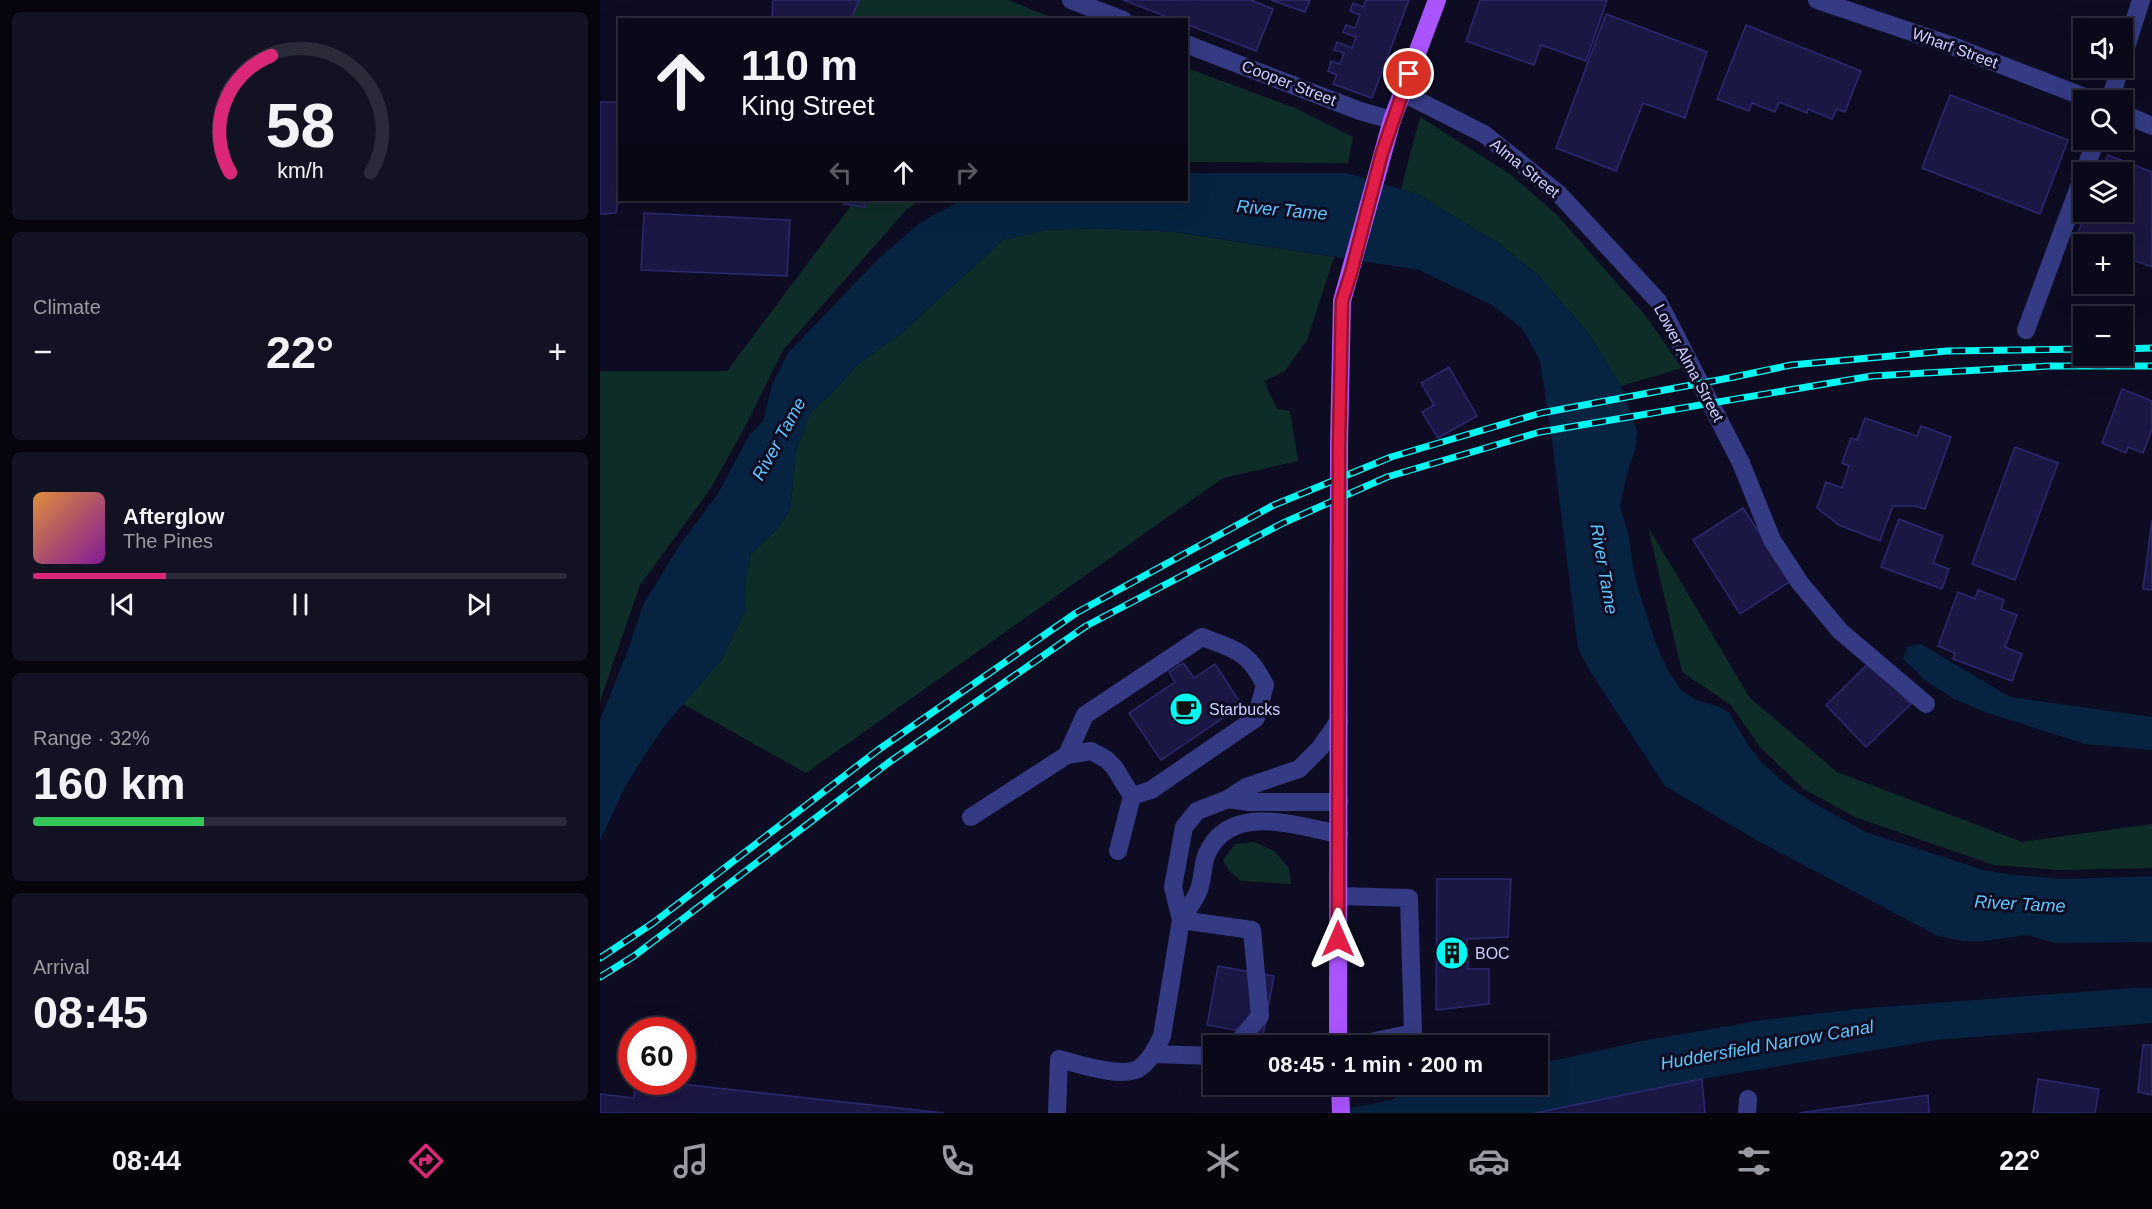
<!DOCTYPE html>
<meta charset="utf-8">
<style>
:root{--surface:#0a091a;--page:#131223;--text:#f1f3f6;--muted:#999aa2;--line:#2a2a39;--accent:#db2777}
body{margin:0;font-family:Arial,sans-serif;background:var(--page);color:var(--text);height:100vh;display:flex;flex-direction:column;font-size:22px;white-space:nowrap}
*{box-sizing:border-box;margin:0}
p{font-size:20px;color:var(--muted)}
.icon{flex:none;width:33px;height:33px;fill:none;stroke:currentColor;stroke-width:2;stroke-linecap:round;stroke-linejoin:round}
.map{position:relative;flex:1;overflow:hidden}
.sheet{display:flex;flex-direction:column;gap:12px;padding:12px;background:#06050e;width:600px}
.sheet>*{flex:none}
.top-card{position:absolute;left:18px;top:18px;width:570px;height:183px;border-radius:0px;box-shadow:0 6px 24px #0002,0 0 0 2px var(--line);background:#0a091a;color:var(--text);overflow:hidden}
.buttons{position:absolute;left:1473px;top:18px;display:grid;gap:12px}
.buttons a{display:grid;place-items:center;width:60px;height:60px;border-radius:0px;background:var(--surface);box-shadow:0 6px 24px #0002,0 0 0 2px var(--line);font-size:30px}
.speed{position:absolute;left:18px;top:1017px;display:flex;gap:12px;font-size:30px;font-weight:700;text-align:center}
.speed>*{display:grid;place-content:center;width:78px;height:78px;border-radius:50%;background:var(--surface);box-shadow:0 6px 24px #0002,0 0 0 2px var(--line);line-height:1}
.speed .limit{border:9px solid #d22;background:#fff;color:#111}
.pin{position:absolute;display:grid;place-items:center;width:51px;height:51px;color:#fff;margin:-26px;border:3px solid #fff;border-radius:50%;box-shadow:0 2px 6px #0007}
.me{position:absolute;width:66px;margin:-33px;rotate:0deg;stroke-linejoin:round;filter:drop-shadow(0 0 4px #0008)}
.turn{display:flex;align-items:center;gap:21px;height:126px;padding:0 24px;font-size:27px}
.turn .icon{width:78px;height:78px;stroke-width:2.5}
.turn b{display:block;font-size:42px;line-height:51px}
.lanes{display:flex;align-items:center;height:57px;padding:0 24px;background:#0003;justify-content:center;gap:30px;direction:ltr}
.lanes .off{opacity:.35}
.big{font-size:45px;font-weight:800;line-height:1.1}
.sheet .card{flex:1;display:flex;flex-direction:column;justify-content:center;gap:9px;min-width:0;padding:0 21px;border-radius:9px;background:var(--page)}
.sheet .dial{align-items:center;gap:0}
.dial svg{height:156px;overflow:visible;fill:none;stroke:var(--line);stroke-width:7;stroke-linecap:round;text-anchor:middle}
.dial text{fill:var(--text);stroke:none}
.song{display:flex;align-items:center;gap:18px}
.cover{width:72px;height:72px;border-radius:9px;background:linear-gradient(135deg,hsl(30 70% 55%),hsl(290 70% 35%))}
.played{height:6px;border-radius:3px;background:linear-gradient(90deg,var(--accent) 25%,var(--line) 25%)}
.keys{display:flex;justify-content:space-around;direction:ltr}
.heat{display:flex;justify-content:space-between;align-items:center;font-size:33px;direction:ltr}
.charge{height:9px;border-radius:4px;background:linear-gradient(90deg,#34c759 32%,var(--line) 0)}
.trip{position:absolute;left:603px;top:1035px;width:345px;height:60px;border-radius:0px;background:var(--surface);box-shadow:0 6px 24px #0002,0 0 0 2px var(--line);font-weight:800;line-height:60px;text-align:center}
.menu{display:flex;height:96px;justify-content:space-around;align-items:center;background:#04040a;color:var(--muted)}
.menu .icon{width:42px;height:42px}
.menu .on{color:var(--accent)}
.menu b{font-size:27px;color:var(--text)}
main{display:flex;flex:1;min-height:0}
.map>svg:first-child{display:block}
.green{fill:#0f2d28}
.water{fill:#062341}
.building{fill:#1b1744;stroke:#2d2872;stroke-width:1.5}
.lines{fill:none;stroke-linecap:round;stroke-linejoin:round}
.lane{stroke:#343b84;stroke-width:18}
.street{stroke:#343b84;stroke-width:18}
.primary{stroke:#aa54ff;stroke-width:18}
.rail-casing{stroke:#00f8f3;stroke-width:7}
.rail{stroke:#0d0c22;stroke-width:4.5;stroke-dasharray:14;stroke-linecap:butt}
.route-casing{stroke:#92132f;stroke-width:15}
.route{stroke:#e11d48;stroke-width:10}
.labels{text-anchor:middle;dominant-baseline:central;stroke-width:6;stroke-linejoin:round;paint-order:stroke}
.street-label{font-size:16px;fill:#cdceff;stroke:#0d0c22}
.poi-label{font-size:16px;fill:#cdceff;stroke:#0d0c22;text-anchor:start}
.water-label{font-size:18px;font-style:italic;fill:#5bc7ff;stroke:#0d0c22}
</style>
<main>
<section class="sheet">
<div class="card dial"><svg viewBox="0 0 100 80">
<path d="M14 69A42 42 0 1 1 86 69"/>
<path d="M14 69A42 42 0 0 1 35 9" stroke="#db2777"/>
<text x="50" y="56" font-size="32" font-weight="700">58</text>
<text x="50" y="72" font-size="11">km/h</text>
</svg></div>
<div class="card"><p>Climate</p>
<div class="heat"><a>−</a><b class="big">22°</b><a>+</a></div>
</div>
<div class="card">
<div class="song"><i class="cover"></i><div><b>Afterglow</b><p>The Pines</p></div></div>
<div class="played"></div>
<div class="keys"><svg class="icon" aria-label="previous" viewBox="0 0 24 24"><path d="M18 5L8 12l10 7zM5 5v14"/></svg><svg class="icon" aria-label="pause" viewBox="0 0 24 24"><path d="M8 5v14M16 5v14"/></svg><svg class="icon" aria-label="next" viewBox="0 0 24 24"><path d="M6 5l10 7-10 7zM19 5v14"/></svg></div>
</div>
<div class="card"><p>Range · 32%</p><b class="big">160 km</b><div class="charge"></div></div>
<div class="card"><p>Arrival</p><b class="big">08:45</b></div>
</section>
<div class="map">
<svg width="1552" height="1113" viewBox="0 0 1552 1113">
<rect width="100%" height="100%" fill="#0d0c22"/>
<g class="green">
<polygon points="249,0 408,0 455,19 248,19"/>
<polygon points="587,68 695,108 753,137 748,163 587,162"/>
<polygon points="820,117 910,174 957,215 1045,315 1082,368 1021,386 989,334 939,276 900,244 817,194 801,189"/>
<polygon points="255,200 322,200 307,209 183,350 146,425 111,488 40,585 0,701 0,371 127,371"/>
<polygon points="497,228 575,232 734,257 707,340 685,371 664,381 677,409 690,411 698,461 623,478 206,773 83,704 122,659 145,611 146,578 151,554 174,532 190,511 196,452 210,413 231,394 258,364 302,333 403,240 445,230"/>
<polygon points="1048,527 1150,698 1237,772 1422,842 1552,824 1552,868 1459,870 1394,865 1255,817 1204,789 1160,747 1131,705 1082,672"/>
<polygon points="654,842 674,851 689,868 691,884 641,881 630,872 623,860 635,844"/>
</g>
<g class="water">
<polygon points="587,173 747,173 817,194 900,244 939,276 989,334 1012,370 1021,386 1037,431 1036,447 1027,473 1020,506 1029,538 1033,567 1039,592 1057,647 1068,670 1081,690 1096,700 1120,707 1129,713 1148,745 1161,762 1187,785 1215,804 1266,832 1384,870 1415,875 1463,879 1552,876 1552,942 1455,943 1427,935 1384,941 1363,941 1338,936 1158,841 1065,786 988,668 978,648 952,440 940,361 923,329 892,305 819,270 575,232 498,228 445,230 403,240 302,333 258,364 231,394 210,413 196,452 190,511 174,532 151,554 146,578 145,611 122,659 66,724 46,753 25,787 0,841 0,720 28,650 43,605 79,546 117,495 150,434 163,421 172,385 188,353 278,259 321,222 362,200 586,200"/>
<polygon points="1321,644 1410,697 1552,717 1552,750 1485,744 1388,713 1354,699 1325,680 1303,659 1307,647"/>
<polygon points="1532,988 1552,988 1552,1023 1336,1040 1102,1079 935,1113 725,1113 791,1100 813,1089 836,1085 938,1084 938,1064 1042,1041 1162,1020 1257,1009"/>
</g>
<g class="building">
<polygon points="173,0 259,0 251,20 172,20"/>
<polygon points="523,0 651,0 673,9 656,51 586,24 586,20 575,20"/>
<polygon points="671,0 710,0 705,12"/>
<polygon points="766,0 809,0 772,98 733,84 737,75 728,71 731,61 740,64 744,53 734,50 737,42 752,48 756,37 743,32 746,25 755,28 760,15 750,11 753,3 763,7"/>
<polygon points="880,0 1007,0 986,61 941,45 934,65 866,41"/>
<polygon points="1006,14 1107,52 1085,118 1043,103 1016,171 956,148"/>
<polygon points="1146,25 1261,71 1245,112 1237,109 1232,119 1208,109 1207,113 1179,102 1175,112 1152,103 1149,111 1117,99"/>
<polygon points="1350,95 1468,140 1440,214 1322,168"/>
<polygon points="0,102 20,102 20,185 16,213 0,214"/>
<polygon points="1508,155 1552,172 1552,267 1522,256 1522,244 1493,244 1476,238 1486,212 1522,212 1522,172 1501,172"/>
<polygon points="243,200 265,200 265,207 244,204"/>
<polygon points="44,213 190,220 187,276 41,270"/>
<polygon points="849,367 877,416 838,438 822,412 834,405 821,383"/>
<polygon points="1522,389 1552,401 1552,429 1543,453 1528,447 1526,453 1502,443"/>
<polygon points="1265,418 1317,436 1321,426 1351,437 1325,509 1315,506 1293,506 1280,541 1239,525 1217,508 1226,482 1242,488 1249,466 1242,463 1251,438 1257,440"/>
<polygon points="1415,447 1458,463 1415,580 1372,564"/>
<polygon points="1143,508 1191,581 1140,614 1093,540"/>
<polygon points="1299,519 1343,536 1333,563 1349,569 1342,589 1281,567"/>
<polygon points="1552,520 1552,590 1543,589"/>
<polygon points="1378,590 1404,600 1401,609 1417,615 1405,647 1422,654 1412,681 1353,659 1355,653 1338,646 1358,592 1375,599"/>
<polygon points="1270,662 1311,704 1266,747 1226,705"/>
<polygon points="583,663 594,678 615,664 642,705 561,760 529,713 575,682 569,672"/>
<polygon points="837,879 911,879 908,937 867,939 868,969 889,969 889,1004 836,1010"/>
<polygon points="618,966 674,976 663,1035 607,1025"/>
<polygon points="1543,1045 1552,1045 1552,1095 1538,1092"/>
<polygon points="1102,1079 1105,1113 935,1113"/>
<polygon points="1438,1079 1499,1089 1495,1113 1433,1113"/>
<polygon points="35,1082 63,1082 344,1113 0,1113 0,1094 34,1098"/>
<polygon points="1328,1095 1329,1113 1199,1113"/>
</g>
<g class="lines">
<g class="lane">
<polyline points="1484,172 1496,140"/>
<polyline points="1426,330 1484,173"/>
<polyline points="1141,463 1172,540 1200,583 1240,631 1326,704"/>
<path d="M467,755l18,-40 117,-78c34,13 46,14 63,48l-9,33 -105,72 -19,6 -14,55"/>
<polyline points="628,799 646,787 699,769 720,748 739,721"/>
<polyline points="371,817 467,755 491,751 506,759 514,767 532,796"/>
<polyline points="739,896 809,898 813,1033 770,1042 760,1046"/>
<path d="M581,920c5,-9 13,-18 17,-28 5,-11 4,-25 8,-36 22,-55 90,-30 133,-22"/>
<polyline points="581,920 652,930 660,1016 635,1046"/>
<polyline points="553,1054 614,1056"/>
<path d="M457,1113l2,-54c19,5 66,21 82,8 10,-8 15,-19 21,-31l19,-116 -8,-33 11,-60 13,-16 31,-12 21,3h90"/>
<polyline points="1147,1113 1148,1099"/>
</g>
<g class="street">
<polyline points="471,0 523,20"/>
<polyline points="1217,0 1350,45 1492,100"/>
<polyline points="586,44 760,111 792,120"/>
<polyline points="1522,60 1541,0"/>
<polyline points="803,93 884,134 959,194 1058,301 1141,463"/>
<polyline points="1510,100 1520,68"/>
<polyline points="1522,113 1552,126"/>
</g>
<g class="primary">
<polyline points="738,1046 739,445 742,301 792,120 837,0"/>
<polyline points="740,1084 741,1113"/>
</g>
<g class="rail-casing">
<g id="rail">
<polyline points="1522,349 1552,348"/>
<polyline points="0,958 53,923 278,750 476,613 674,505 791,457 941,413 1129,378 1191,365 1347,351 1484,349"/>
<polyline points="0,977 34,956 288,763 486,626 683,523 787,477 940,432 1272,376 1450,366 1552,366"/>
</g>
</g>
<use href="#rail" class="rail"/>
</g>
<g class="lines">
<g class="route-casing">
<polyline id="route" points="738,939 739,445 742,301 751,273 782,153 809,74"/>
</g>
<use href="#route" class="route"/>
</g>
<defs>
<g id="cafe-disc" transform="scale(1.725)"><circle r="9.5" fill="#00f8f3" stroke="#0d0c22"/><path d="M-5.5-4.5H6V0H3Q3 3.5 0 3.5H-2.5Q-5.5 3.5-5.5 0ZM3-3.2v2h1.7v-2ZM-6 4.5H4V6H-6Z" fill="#111"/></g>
<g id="building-disc" transform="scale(1.725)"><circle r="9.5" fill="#00f8f3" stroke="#0d0c22"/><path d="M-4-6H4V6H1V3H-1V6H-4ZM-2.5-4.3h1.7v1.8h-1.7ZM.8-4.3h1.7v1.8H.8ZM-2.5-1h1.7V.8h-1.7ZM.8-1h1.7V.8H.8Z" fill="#111"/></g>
</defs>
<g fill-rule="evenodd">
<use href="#cafe-disc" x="586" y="709"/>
<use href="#building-disc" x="852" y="953"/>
</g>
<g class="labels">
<g class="street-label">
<text transform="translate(1355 48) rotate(20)">Wharf Street</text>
<text transform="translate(689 83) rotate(21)">Cooper Street</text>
<text transform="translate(925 168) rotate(39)">Alma Street</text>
<text transform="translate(1089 363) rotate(62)">Lower Alma Street</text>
</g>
<g class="poi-label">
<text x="609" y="709">Starbucks</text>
<text x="875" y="953">BOC</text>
</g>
<g class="water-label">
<text transform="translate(682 210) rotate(5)">River Tame</text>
<text transform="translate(179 439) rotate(-61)">River Tame</text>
<text transform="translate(1004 569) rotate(80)">River Tame</text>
<text transform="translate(1420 904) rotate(3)">River Tame</text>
<text transform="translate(1167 1045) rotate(-10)">Huddersfield Narrow Canal</text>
</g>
</g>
</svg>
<div class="buttons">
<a><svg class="icon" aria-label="sound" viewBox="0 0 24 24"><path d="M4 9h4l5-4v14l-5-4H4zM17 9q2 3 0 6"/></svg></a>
<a><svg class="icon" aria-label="search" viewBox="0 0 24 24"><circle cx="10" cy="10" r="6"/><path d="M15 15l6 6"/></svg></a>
<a><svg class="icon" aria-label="layers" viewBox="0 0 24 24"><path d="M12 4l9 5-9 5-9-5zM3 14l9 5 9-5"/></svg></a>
<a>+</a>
<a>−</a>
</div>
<div class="speed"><div class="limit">60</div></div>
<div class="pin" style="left:809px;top:74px;background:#d93025"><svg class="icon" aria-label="arrive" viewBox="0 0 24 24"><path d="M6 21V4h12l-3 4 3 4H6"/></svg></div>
<svg class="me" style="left:738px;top:939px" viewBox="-20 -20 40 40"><path d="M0-17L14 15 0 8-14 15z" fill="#e11d48" stroke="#fff" stroke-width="4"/></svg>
<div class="trip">08:45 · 1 min · 200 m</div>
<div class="top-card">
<div class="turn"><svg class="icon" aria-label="ahead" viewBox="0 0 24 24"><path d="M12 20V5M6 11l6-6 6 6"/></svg><div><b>110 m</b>King Street</div></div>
<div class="lanes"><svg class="icon off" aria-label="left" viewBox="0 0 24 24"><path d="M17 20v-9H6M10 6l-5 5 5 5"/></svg><svg class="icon" aria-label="ahead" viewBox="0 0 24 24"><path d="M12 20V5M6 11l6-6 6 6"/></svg><svg class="icon off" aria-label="right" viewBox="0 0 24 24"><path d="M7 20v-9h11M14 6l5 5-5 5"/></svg></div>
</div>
</div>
</main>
<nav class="menu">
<b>08:44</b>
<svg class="icon on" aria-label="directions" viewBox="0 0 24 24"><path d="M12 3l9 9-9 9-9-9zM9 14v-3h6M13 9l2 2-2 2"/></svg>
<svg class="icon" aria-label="music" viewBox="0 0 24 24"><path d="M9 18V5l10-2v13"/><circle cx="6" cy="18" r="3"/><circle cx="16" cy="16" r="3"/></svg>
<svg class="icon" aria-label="phone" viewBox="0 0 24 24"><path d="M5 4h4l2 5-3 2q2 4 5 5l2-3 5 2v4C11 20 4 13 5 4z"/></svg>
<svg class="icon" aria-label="climate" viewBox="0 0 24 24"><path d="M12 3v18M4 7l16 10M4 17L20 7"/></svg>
<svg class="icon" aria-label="car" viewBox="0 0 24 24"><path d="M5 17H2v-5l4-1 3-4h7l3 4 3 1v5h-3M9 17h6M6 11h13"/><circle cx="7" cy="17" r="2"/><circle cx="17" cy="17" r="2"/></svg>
<svg class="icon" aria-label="filters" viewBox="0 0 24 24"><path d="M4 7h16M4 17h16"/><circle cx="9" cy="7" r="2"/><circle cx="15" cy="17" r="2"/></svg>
<b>22°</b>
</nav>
